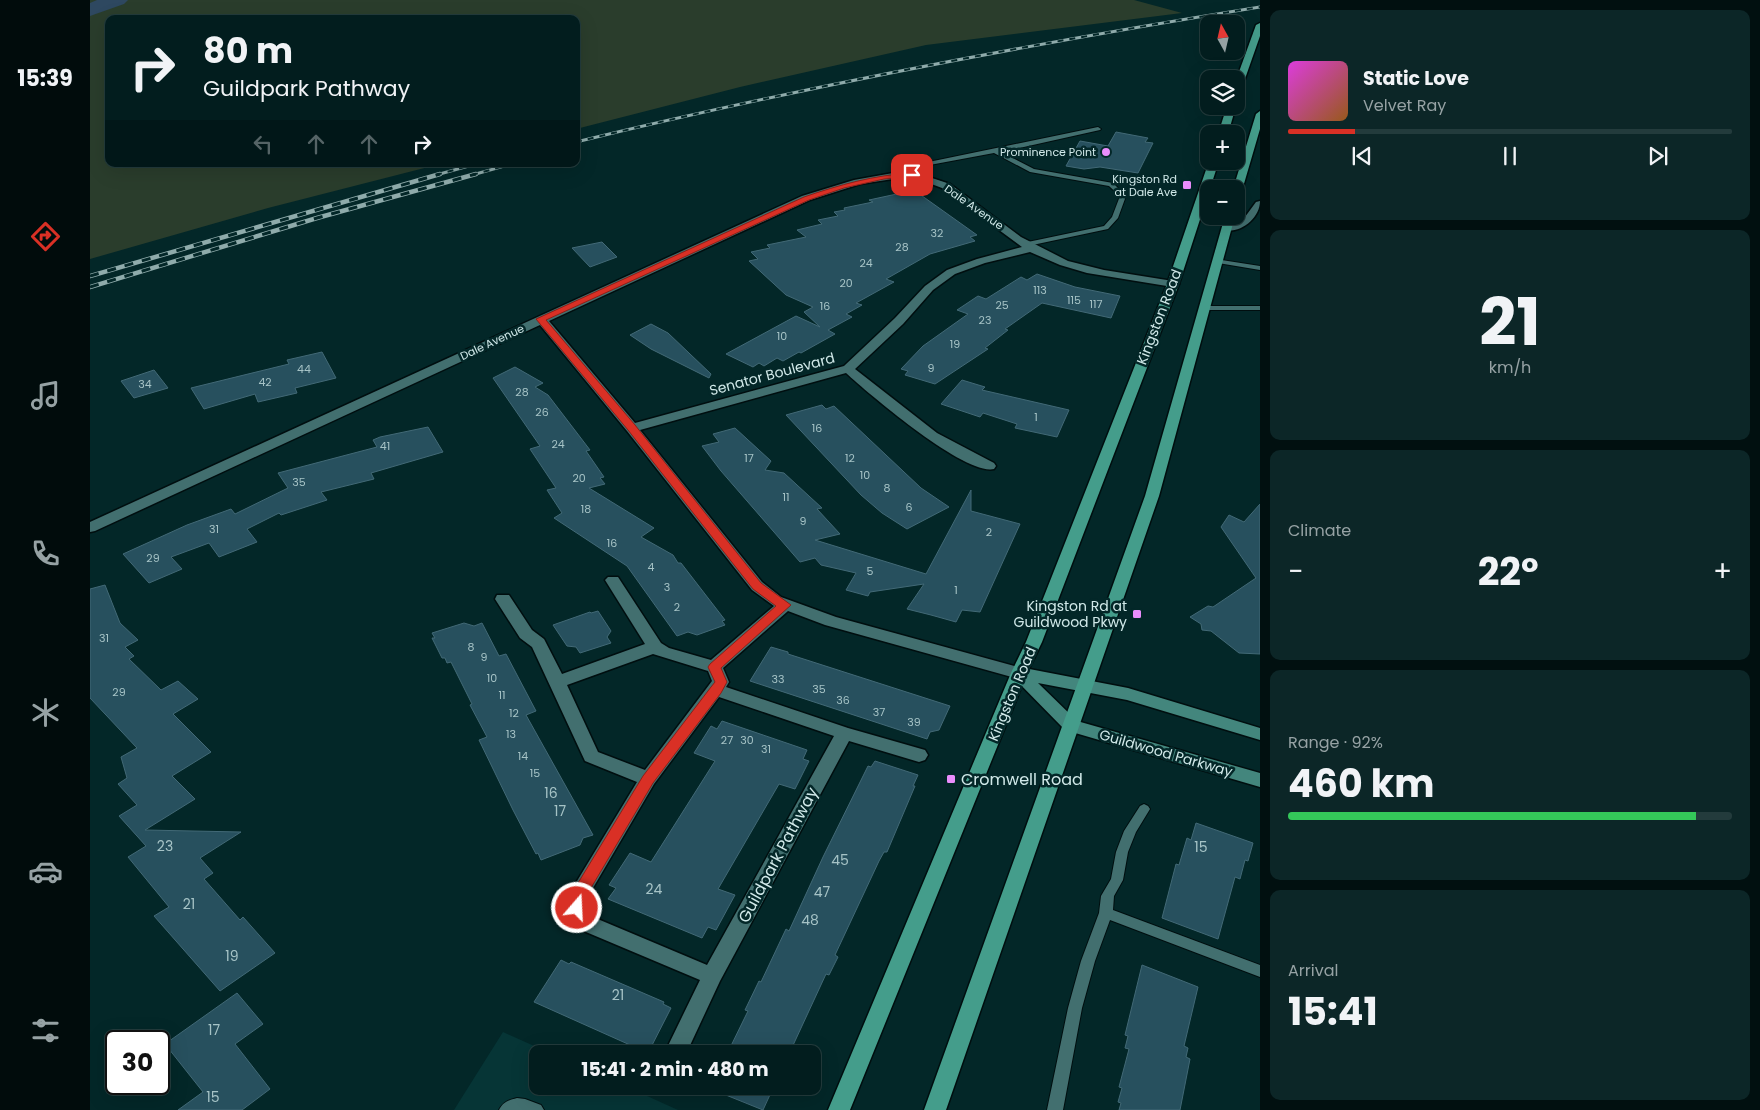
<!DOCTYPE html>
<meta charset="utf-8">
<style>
:root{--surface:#021d1e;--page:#0c2627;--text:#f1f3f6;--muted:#96a2a4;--line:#233b3c;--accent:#d93025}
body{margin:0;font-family:Poppins,sans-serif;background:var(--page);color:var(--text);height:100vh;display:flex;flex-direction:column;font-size:19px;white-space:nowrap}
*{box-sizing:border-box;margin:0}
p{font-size:16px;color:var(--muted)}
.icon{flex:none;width:28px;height:28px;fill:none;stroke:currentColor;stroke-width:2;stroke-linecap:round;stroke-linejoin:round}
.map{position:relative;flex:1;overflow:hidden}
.details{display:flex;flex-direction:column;gap:10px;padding:10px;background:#011010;width:500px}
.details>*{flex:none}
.guide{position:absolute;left:15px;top:15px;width:475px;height:152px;border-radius:10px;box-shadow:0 5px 20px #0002,0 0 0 1px var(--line);background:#021d1e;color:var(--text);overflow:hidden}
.needle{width:32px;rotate:352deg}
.controls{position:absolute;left:1110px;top:15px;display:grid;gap:10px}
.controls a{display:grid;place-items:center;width:45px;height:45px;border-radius:10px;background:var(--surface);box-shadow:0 5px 20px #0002,0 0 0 1px var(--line);font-size:25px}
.speed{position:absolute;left:15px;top:1030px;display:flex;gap:10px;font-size:25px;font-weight:700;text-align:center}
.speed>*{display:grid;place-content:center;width:65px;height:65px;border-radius:50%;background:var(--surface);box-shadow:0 5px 20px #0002,0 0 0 1px var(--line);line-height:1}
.speed .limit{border:2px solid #111;border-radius:8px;background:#fff;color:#111}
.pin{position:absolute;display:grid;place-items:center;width:42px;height:42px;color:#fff;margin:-21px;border-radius:10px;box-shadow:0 2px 8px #0006}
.me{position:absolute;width:55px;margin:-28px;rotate:19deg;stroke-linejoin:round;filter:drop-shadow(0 0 4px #0008)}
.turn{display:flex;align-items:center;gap:18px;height:105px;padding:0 15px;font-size:22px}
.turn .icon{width:65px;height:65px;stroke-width:2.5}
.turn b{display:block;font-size:35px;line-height:42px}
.lanes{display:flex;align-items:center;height:48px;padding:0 15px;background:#0003;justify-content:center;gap:25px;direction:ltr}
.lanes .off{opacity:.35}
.big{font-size:38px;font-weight:700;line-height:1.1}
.details .widget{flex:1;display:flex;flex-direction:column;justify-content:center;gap:8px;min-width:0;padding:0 18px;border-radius:10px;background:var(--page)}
.details .dial{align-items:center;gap:0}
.dial b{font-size:65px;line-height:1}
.song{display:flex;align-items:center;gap:15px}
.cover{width:60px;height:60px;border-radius:8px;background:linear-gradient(135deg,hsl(300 70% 55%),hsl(30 70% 35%))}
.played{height:5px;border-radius:2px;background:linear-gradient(90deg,var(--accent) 15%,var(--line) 15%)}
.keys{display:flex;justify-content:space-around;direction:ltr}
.heat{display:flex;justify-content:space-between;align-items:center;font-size:28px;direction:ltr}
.charge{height:8px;border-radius:4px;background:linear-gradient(90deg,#34c759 92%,var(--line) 0)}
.trip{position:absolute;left:439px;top:1045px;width:292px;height:50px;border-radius:10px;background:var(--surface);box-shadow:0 5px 20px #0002,0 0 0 1px var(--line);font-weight:700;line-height:50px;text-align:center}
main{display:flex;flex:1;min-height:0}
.dock{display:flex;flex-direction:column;width:90px;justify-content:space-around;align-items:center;background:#010c0c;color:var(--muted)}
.dock .icon{width:35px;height:35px}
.dock .current{color:var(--accent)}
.dock b{font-size:22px;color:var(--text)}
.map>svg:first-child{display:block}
.built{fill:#063536}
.green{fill:#2a3d2c}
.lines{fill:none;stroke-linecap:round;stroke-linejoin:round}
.river{fill:#2e4860;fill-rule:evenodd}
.building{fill:#27505e;stroke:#426976}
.lane-casing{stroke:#000e0f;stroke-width:2}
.street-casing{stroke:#000e0f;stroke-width:3}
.secondary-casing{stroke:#000e0f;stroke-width:3}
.primary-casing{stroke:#000e0f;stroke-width:3}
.lane{fill:#426f6f;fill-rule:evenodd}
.street{fill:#426f6f;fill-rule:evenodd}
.secondary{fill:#43867d;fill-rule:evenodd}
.primary{fill:#449d8b;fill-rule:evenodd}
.rail-far1-casing{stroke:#8fabab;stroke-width:3}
.rail-casing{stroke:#8fabab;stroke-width:4.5}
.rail-far1{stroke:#032728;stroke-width:2;stroke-dasharray:6;stroke-linecap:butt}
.rail{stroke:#032728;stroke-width:3;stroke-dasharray:9;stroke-linecap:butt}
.route{fill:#d93025;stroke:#8d1f18}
.poi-dot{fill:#ea8dfc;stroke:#032728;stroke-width:2}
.labels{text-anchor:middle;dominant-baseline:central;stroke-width:5;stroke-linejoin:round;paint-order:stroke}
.far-poi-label{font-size:11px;fill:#d1e9e9;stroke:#032728;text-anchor:end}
.far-street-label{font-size:11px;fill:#d1e9e9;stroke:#032728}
.number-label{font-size:11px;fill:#a6c3c6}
.street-label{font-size:14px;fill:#d1e9e9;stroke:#032728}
.poi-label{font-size:14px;fill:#d1e9e9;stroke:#032728;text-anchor:end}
.near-number-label{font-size:14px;fill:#a6c3c6}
.near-poi-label{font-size:16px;fill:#d1e9e9;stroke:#032728;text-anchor:start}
.near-street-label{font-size:16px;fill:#d1e9e9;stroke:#032728}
</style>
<main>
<nav class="dock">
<b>15:39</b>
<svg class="icon current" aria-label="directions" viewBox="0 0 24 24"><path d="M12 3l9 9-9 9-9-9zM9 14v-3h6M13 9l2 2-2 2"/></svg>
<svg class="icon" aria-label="music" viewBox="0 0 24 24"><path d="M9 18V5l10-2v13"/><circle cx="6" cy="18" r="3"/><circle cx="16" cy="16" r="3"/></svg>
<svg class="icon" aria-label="phone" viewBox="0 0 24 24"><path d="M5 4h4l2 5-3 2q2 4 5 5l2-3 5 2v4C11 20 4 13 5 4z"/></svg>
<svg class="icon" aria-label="climate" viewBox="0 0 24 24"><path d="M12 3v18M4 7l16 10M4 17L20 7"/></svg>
<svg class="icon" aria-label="car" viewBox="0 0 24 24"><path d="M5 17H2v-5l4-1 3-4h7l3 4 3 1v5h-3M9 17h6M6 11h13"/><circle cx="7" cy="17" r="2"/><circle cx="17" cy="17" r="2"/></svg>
<svg class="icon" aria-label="filters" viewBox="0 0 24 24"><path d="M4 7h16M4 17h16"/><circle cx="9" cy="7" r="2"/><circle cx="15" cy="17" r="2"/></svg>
</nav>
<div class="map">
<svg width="1170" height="1110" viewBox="0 0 1170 1110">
<rect width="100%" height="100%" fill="#032728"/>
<polygon class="built" points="413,1032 462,1054 448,1054 448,1086 535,1086 588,1110 364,1110"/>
<polygon class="green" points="0,0 1044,0 1092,13 836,45 650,87 486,129 486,19 19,19 19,164 350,164 178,208 0,259"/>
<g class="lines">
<polygon class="river" points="7,0 38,0 34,4 0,16 0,3"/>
</g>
<g class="building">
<polygon points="1026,132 1058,138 1055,142 1063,143 1048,173 1010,167 994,169 976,166 990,141 1018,146"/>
<polygon points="816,192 820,195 828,193 887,235 880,237 885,241 840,254 796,279 804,282 766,303 772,305 756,314 762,317 738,330 745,334 711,353 709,352 693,361 687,358 674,366 669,363 663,367 636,354 706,316 730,327 714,312 723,307 696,295 659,261 668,259 661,252 680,248 677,245 716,237 707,230 732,224 728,220 748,216 744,212 755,210 754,208 783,202 779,200"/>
<polygon points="512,242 527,257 500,267 482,248"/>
<polygon points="947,274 985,287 1030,296 1021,318 952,303 915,329 918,330 895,348 898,349 845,384 815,375 818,371 811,369 833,346 878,314 867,310 888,296 896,299 931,277 937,280"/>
<polygon points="561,324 578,333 621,374 619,378 561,349 540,335"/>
<polygon points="232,352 246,378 205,388 207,393 168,402 165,394 114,409 101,388 199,364 197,360"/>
<polygon points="425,367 453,383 445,387 458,395 500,450 496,451 514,477 510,478 515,484 499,488 564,528 551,537 583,555 588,563 591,563 635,620 632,621 635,625 607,635 598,632 587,636 537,566 464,518 472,513 457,490 466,488 440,449 450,446 403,378"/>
<polygon points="64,370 78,388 44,398 31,381"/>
<polygon points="872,380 895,387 892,390 979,410 967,437 925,428 927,424 893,413 890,417 851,404"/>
<polygon points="732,405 736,409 744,406 831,488 859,507 817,529 792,513 771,495 696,415"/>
<polygon points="338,427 353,452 281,473 284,479 231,492 237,500 191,515 189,513 157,529 167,542 129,557 119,543 81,557 92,569 59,583 33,554 97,525 141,509 145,514 198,488 188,473 287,447 283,440 290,437"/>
<polygon points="645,428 681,461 675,470 694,473 732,508 727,509 750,534 725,540 836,574 881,490 881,511 930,524 890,612 872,610 866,622 841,615 817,609 834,584 780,592 778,596 756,590 766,573 731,565 725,558 710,562 631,471 612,446 629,442 623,434"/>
<polygon points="1170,504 1170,654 1149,653 1121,631 1112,630 1111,624 1100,617 1118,606 1123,607 1166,578 1131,527 1139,515 1154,522"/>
<polygon points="15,585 30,623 48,640 35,647 44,656 39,659 71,690 88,681 108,699 83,714 121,752 82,776 105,799 55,830 151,832 110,858 123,873 114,879 150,920 153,917 185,953 130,991 64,916 79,907 38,857 56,846 29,816 47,805 28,784 37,778 31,757 47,748 0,698 0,589"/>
<polygon points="508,611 521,631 517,637 521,643 490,653 486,647 477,646 463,625 500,612 501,613"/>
<polygon points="374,623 384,626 392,623 409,656 416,654 446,711 436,715 503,835 493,838 490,845 451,860 448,853 446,854 423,810 389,740 397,737 380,705 382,704 361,662 357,663 355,658 352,658 342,638 345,638 342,633"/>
<polygon points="681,647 698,652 698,654 860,706 849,730 840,732 837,739 660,681"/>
<polygon points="632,721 717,750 713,759 719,761 705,789 689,784 628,889 645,895 626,930 618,927 612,938 518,899 526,888 519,885 540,853 561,862 625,761 604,753 621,726 627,729"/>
<polygon points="785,761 828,775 823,786 825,786 797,852 794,852 789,861 745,955 748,957 739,975 736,974 699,1054 637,1054 658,1011 655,1010 669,981 671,982 696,929 699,931 733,857 778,766 781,767"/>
<polygon points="1106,823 1163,843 1158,861 1155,860 1150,879 1145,877 1128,939 1072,918 1086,864 1089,865 1097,838 1101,840"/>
<polygon points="471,960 479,964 481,962 574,1002 573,1004 581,1008 558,1053 444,1002"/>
<polygon points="1052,965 1108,987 1094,1046 1098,1048 1096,1057 1100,1059 1090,1110 1029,1110 1031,1103 1028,1102 1032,1088 1029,1087 1039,1049 1035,1048 1038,1036 1035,1035"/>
<polygon points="147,993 173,1024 145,1044 180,1089 152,1110 88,1110 113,1092 75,1044"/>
<polygon points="622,1086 684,1086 673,1110 621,1089"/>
</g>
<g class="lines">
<g class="lane-casing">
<g id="lane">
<polygon points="1008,127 1011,129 1010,130 911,152 944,169 1023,183 1036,196 1028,218 1018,229 933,247 933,243 1014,226 1022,217 1030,196 1019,186 940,172 904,153 829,167 824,176 819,175 824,165"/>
<polygon points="1125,259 1170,266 1170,270 1128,263 1124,261"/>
<polygon points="1112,306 1170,306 1170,310 1115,310 1111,308"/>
<polygon points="1054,804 1058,806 1060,809 1046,832 1038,852 1033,880 1024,896 1023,910 1170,965 1170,977 1020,920 1005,961 992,1008 973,1110 957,1110 978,1008 991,961 1009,913 1011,896 1021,879 1026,852 1034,831 1050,806"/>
<path d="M427,1098l8,1 16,6 3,5h-45c4,-8 10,-10 18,-12z"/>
</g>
</g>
<g class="street-casing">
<g id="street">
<path d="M803,173l36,4 21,7 71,53 47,24 36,9 69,11 6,3 -6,3 -86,-14 -27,-8 -30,-13 -45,11 -30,11 -22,16 -30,34 -48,45 82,64 57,30 2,3 -2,3c-29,7 -125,-75 -148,-96l-206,57 122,152 19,15 55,20 189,52 2,4 -2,4 -6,2 -194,-54 -37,-14 -65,57 6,14 -3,5 122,41 77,22 3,5 -3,5 -6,2 -70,-21 -129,240 -34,73h-22l36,-74 -114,-48 -10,-7 -9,-17 7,-22 63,-104 -52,-21 -53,-114 -12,-9 -25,-39 2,-4h12l23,35 12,9 18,35 83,-30 -40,-64 3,-3h10l43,66 8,5 42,12 63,-54 -22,-16 -125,-159 -87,-106 -445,206 -5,1v-10l712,-326 52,-16zM803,179l33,3 16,6 80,59 -45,12 -30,11 -22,16 -30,32 -51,48 -209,57 -86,-102 261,-121 50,-16zM563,654l55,17 4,10 -67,89 -47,-18 -31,-67zM629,697l115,39 -127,229 -107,-45 -10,-7 -3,-5 3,-15 64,-109z"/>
<path d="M1170,201c0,17 -19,33 -37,29v-4l22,-9 11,-15z"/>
</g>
</g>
<g class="secondary-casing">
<polygon id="secondary" points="929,667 1038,688 1170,728 1170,740 1037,700 948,683 987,721 1170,773 1170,787 975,730 923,677 921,673 923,669"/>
</g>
<g class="primary-casing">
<g id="primary">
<polygon points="1170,23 1170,36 1150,93 1146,96 1146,80 1166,25"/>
<polygon points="1137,106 1146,106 1138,134 1128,134"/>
<polygon points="1170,111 1170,129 1151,194 1146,197 1146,189 1143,189 1166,114"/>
<polygon points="1119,161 1129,161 1089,284 952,642 937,673 760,1110 738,1110 921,673 936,642 1077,284"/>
<polygon points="1135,216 1145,216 1069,496 856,1110 834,1110 1055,496"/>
</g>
</g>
<use href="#lane" class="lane"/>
<use href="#street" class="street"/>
<use href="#secondary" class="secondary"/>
<use href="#primary" class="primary"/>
<g class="rail-far1-casing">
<g id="rail-far1">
<path d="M486,142c226,-55 454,-98 684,-135"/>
<polyline points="346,175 386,164"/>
<polyline points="382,175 422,164"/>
</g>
</g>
<g class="rail-casing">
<g id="rail">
<polyline points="0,276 350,174"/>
<polyline points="0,287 227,218 386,174"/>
</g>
</g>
<use href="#rail-far1" class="rail-far1"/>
<use href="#rail" class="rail"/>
</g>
<path class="route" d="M822,173l4,2 -1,2 -31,2 -40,9 -35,12 -263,120 89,105 126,158 30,22 -70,63 6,14 -6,11 -68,90 -65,110 -6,20 -5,1 -5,-1 -3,-5 6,-20 68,-112 68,-89 4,-5 -7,-15 2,-3 66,-58 -23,-17 -125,-159 -92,-111 268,-122c35,-12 70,-22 108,-24z"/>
<g class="poi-dot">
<circle cx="1016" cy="152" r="5"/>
<rect x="1092" y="180" width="10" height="10" rx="2.5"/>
<rect x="1042" y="609" width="10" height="10" rx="2.5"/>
<rect x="856" y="774" width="10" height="10" rx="2.5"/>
</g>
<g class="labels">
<g class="far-poi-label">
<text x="1006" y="152">Prominence Point</text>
<text x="1087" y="179">Kingston Rd<tspan x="1087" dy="13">at Dale Ave</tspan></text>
</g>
<g class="far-street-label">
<text transform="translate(884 207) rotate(35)">Dale Avenue</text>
<text transform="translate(402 342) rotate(-25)">Dale Avenue</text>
</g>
<g class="number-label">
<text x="847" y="233">32</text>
<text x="812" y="247">28</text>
<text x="776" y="263">24</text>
<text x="756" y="283">20</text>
<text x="950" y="290">113</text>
<text x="984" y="300">115</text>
<text x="1006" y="304">117</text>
<text x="912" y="305">25</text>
<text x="735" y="306">16</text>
<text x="895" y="320">23</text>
<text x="692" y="336">10</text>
<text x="865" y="344">19</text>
<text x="841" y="368">9</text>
<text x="214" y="369">44</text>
<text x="175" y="382">42</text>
<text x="55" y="384">34</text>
<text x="432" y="392">28</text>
<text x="452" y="412">26</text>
<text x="946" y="417">1</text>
<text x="727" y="428">16</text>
<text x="468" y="444">24</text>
<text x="295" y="446">41</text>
<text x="659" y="458">17</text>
<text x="760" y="458">12</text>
<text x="775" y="475">10</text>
<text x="489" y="478">20</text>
<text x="209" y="482">35</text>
<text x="797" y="488">8</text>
<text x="696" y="497">11</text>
<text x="819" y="507">6</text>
<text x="496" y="509">18</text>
<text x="713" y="521">9</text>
<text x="124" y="529">31</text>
<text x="899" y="532">2</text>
<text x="522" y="543">16</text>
<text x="63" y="558">29</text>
<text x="561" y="567">4</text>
<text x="780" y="571">5</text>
<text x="577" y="587">3</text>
<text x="866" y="590">1</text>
<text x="587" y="607">2</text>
<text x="14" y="638">31</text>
<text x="381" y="647">8</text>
<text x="394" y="657">9</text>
<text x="402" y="678">10</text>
<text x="688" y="679">33</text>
<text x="729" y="689">35</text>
<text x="29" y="692">29</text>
<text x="412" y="695">11</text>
<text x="753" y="700">36</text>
<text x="789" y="712">37</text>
<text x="424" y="713">12</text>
<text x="824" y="722">39</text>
<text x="421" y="734">13</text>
<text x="637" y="740">27</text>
<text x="657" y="740">30</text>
<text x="676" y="749">31</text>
<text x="433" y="756">14</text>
<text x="445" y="773">15</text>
</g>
<g class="street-label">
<text transform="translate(1069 317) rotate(-69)">Kingston Road</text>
<text transform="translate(682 374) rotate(-15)">Senator Boulevard</text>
<text transform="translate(922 694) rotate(-67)">Kingston Road</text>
<text transform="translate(1076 753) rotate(16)">Guildwood Parkway</text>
</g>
<g class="poi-label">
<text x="1037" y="606">Kingston Rd at<tspan x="1037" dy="16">Guildwood Pkwy</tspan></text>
</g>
<g class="near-number-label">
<text x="461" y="793">16</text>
<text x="470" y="811">17</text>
<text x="75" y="846">23</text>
<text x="1111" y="847">15</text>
<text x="750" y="860">45</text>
<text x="564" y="889">24</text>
<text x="732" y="892">47</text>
<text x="99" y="904">21</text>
<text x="720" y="920">48</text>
<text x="142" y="956">19</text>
<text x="528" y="995">21</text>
<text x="124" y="1030">17</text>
<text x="123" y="1097">15</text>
</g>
<g class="near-poi-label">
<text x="871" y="779">Cromwell Road</text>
</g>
<g class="near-street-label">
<text transform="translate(688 855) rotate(-62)">Guildpark Pathway</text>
</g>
</g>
</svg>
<div class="controls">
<a><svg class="needle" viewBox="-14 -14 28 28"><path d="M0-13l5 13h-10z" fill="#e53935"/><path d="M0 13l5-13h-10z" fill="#96a2a4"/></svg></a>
<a><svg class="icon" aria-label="layers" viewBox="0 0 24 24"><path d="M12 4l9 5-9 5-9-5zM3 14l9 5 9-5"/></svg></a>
<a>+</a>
<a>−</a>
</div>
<div class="speed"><div class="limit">30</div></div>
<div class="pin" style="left:822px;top:175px;background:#d93025"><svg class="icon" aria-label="arrive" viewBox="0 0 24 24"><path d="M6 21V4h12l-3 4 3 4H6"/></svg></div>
<svg class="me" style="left:487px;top:908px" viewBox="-20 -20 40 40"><circle r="17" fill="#d93025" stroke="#fff" stroke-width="3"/><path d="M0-11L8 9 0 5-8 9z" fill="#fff"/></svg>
<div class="trip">15:41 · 2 min · 480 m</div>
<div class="guide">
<div class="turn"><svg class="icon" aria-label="right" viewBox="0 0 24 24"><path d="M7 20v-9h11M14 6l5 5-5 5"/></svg><div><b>80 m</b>Guildpark Pathway</div></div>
<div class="lanes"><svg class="icon off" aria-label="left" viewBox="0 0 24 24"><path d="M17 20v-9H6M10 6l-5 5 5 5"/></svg><svg class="icon off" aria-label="ahead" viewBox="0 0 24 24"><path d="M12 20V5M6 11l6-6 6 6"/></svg><svg class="icon off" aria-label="ahead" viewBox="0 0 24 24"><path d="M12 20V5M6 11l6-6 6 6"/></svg><svg class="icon" aria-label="right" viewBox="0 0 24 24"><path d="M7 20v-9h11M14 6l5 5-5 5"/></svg></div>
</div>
</div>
<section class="details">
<div class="widget">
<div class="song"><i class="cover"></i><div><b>Static Love</b><p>Velvet Ray</p></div></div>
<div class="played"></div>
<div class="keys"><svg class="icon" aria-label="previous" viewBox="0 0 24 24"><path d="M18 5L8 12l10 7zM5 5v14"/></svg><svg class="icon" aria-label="pause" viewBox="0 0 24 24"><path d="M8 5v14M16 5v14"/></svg><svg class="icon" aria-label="next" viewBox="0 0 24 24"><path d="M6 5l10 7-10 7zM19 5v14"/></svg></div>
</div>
<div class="widget dial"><b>21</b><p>km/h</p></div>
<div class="widget"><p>Climate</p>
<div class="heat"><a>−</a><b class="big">22°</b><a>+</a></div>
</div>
<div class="widget"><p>Range · 92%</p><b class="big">460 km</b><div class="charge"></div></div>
<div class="widget"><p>Arrival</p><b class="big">15:41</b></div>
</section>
</main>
